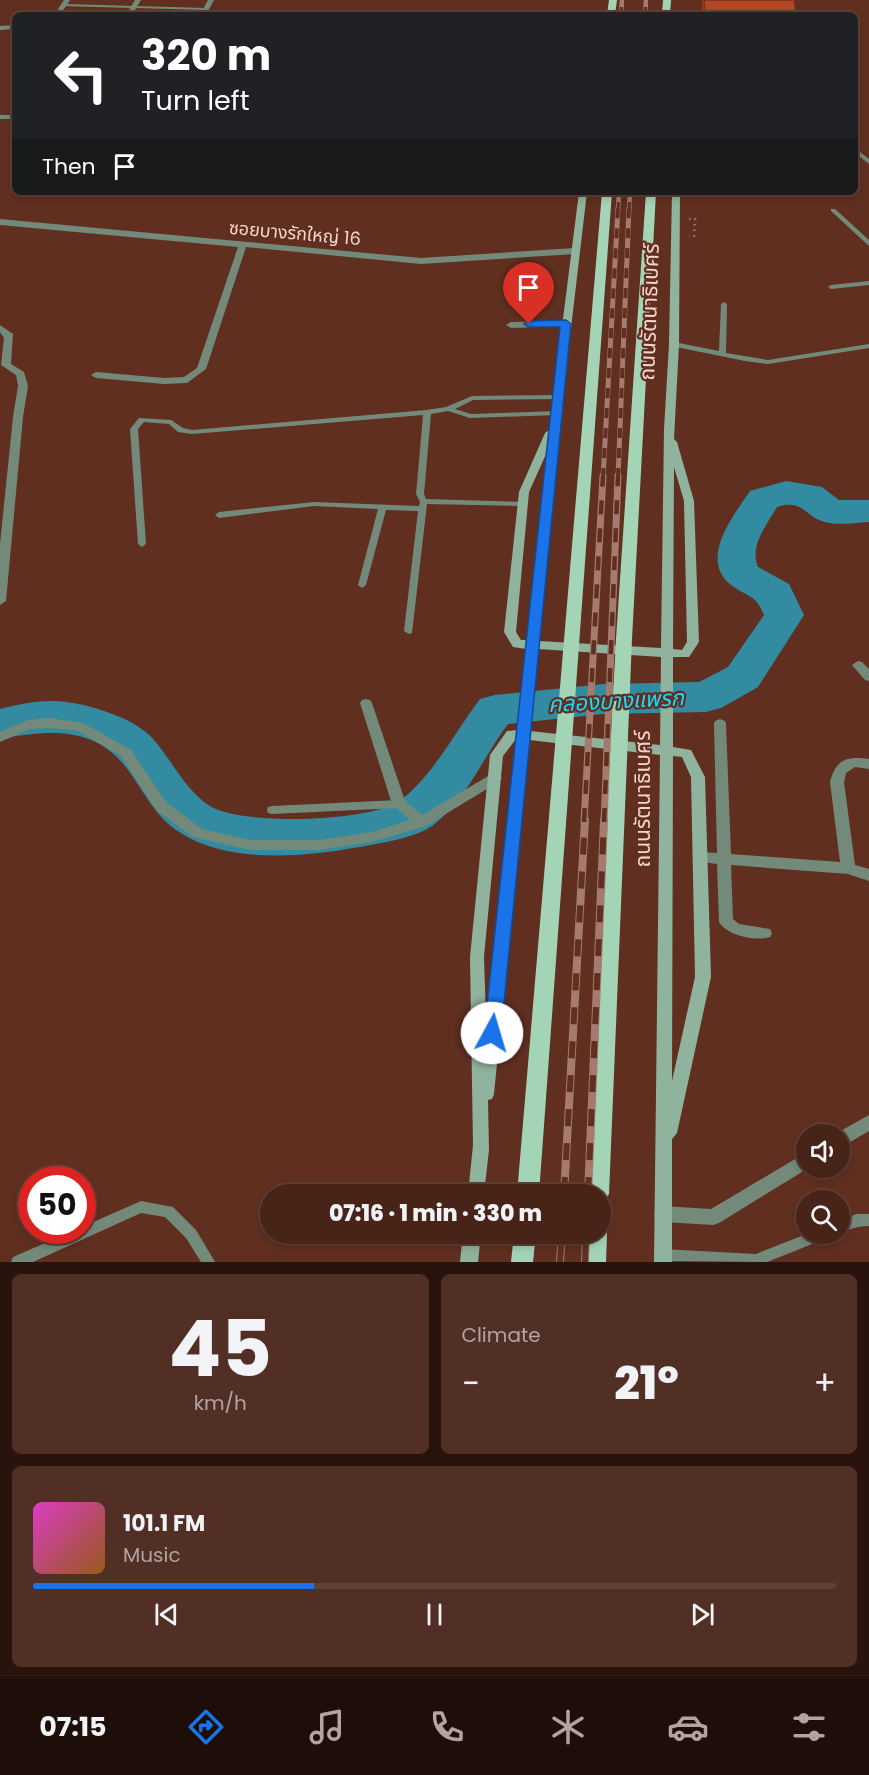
<!DOCTYPE html>
<meta charset="utf-8">
<style>
:root{--surface:#482318;--page:#522f25;--text:#f1f3f6;--muted:#b1a4a2;--line:#604037;--accent:#1a73e8}
body{margin:0;font-family:Poppins,"Noto Sans Thai",sans-serif;background:var(--page);color:var(--text);height:100vh;display:flex;flex-direction:column;font-size:22px;white-space:nowrap}
*{box-sizing:border-box;margin:0}
p{font-size:20px;color:var(--muted)}
.icon{flex:none;width:33px;height:33px;fill:none;stroke:currentColor;stroke-width:2;stroke-linecap:round;stroke-linejoin:round}
.map{position:relative;height:1262px;overflow:hidden}
.sheet{display:flex;flex-direction:column;gap:12px;padding:12px;background:#28130d;flex:1}
.sheet>*{flex:none}
.hud{position:absolute;left:12px;top:12px;width:846px;height:183px;border-radius:9px;box-shadow:0 3px 9px #0003,0 0 0 2px var(--line);background:#202124;color:#fff;overflow:hidden}
.fabs{position:absolute;left:796px;top:1124px;display:grid;gap:12px}
.fabs a{display:grid;place-items:center;width:54px;height:54px;border-radius:50%;background:var(--surface);box-shadow:0 3px 9px #0003,0 0 0 2px var(--line);font-size:30px}
.speed{position:absolute;left:18px;top:1166px;display:flex;gap:12px;font-size:30px;font-weight:700;text-align:center}
.speed>*{display:grid;place-content:center;width:78px;height:78px;border-radius:50%;background:var(--surface);box-shadow:0 3px 9px #0003,0 0 0 2px var(--line);line-height:1}
.speed .limit{border:9px solid #d22;background:#fff;color:#111}
.pin{position:absolute;display:grid;place-items:center;width:51px;height:51px;color:#fff;margin:-62px -26px;border-radius:50% 50% 50% 0;rotate:-45deg;box-shadow:0 0 6px #0007}
.pin .icon{rotate:45deg}
.me{position:absolute;width:66px;margin:-33px;rotate:6deg;stroke-linejoin:round;filter:drop-shadow(0 0 4px #0008)}
.turn{display:flex;align-items:center;gap:21px;height:126px;padding:0 30px;font-size:27px}
.turn .icon{width:78px;height:78px;stroke-width:2.5}
.turn b{display:block;font-size:42px;line-height:51px}
.then{display:flex;align-items:center;height:57px;padding:0 30px;background:#0003;gap:12px;font-size:22px}
.big{font-size:45px;font-weight:800;line-height:1.1}
.sheet .card{flex:1;display:flex;flex-direction:column;justify-content:center;gap:9px;min-width:0;padding:0 21px;border-radius:9px;background:var(--page)}
.sheet .dial{align-items:center;gap:0}
.dial b{font-size:78px;line-height:1}
.song{display:flex;align-items:center;gap:18px}
.cover{width:72px;height:72px;border-radius:9px;background:linear-gradient(135deg,hsl(310 70% 55%),hsl(30 70% 35%))}
.played{height:6px;border-radius:3px;background:linear-gradient(90deg,var(--accent) 35%,var(--line) 35%)}
.keys{display:flex;justify-content:space-around;direction:ltr}
.heat{display:flex;justify-content:space-between;align-items:center;font-size:33px;direction:ltr}
.sheet .tiles{flex:1;display:grid;gap:12px;grid-template-columns:1fr 1fr}
.card:last-child{grid-column:span 2}
.trip{position:absolute;left:260px;top:1184px;width:351px;height:60px;border-radius:30px;background:var(--surface);box-shadow:0 3px 9px #0003,0 0 0 2px var(--line);font-weight:800;line-height:60px;text-align:center}
.dock{display:flex;height:96px;justify-content:space-around;align-items:center;background:#1d0e0a;color:var(--muted)}
.dock .icon{width:42px;height:42px}
.dock .active{color:var(--accent)}
.dock b{font-size:27px;color:var(--text)}
.map>svg:first-child{display:block}
.lines{fill:none;stroke-linecap:round;stroke-linejoin:round}
.river{fill:#328ba0;fill-rule:evenodd}
.path{stroke:#996e62;stroke-width:3;stroke-dasharray:1.5 4;stroke-linecap:butt}
.lane{fill:#738a7b;fill-rule:evenodd}
.street{fill:#738a7b;fill-rule:evenodd}
.secondary{fill:#8fb39c;fill-rule:evenodd}
.primary{fill:#a4d4b6;fill-rule:evenodd}
.rail-far3-casing{stroke:#a47b6e;stroke-width:4.5}
.rail-far2-casing{stroke:#a47b6e;stroke-width:5}
.rail-far1-casing{stroke:#a47b6e;stroke-width:7}
.rail-casing{stroke:#a47b6e;stroke-width:8}
.rail-far3{stroke:#602f20;stroke-width:3;stroke-dasharray:8;stroke-linecap:butt}
.rail-far2{stroke:#602f20;stroke-width:4;stroke-dasharray:10;stroke-linecap:butt}
.rail-far1{stroke:#602f20;stroke-width:4.5;stroke-dasharray:14;stroke-linecap:butt}
.rail{stroke:#602f20;stroke-width:6;stroke-dasharray:17;stroke-linecap:butt}
.wall{fill:#993d22}
.building{fill:#b24727;stroke:#7d321b;stroke-width:1.5}
.route{fill:#1a73e8;stroke:#114b97;stroke-width:1.5}
.labels{text-anchor:middle;dominant-baseline:central;stroke-width:4.5;stroke-linejoin:round;paint-order:stroke}
.far-street-label{font-size:18px;fill:#f5d5cc;stroke:#602f20}
.street-label{font-size:21px;fill:#f5d5cc;stroke:#602f20}
.water-label{font-size:22px;font-style:italic;fill:#1bd8fd;stroke:#602f20}
</style>
<div class="map">
<svg width="869" height="1262" viewBox="0 0 869 1262">
<rect width="100%" height="100%" fill="#602f20"/>
<g class="lines">
<path class="river" d="M786,481l36,6 17,13h30v22c-13,1 -27,3 -39,1 -25,-3 -25,-25 -53,-16 -10,18 -28,38 -19,60l31,17 15,31 -46,72 -37,21 -15,4 -103,2 -95,10c-25,33 -42,77 -76,102 -16,11 -42,15 -61,19 -59,11 -142,22 -195,-15 -19,-13 -30,-34 -43,-53 -33,-51 -79,-48 -133,-38v-30c16,-4 33,-8 50,-8 29,-1 86,16 104,39 19,22 31,50 56,66 31,20 163,16 191,-6 34,-27 53,-67 79,-101l15,-4 108,-11 96,-2 29,-15 36,-52c-8,-21 -17,-18 -33,-30 -33,-26 3,-70 19,-94z"/>
<polyline class="path" points="689,219 695,219 694,236 689,236"/>
<g class="lane">
<polygon points="63,4 206,8 208,9 206,10 61,6 61,4"/>
<polygon points="15,25 15,29 0,30 0,26"/>
<rect x="0" y="115" width="15" height="4"/>
<polygon points="855,148 869,159 869,164 855,153"/>
<polygon points="831,209 835,209 869,240 869,246 831,211"/>
<polygon points="869,281 869,285 831,289 828,287 831,285"/>
<polygon points="724,302 727,304 726,353 768,360 869,344 869,348 768,364 745,361 671,346 670,344 674,342 719,351 721,304"/>
<polygon points="558,395 562,397 561,399 473,400 455,409 471,414 559,411 560,413 556,415 470,418 448,411 431,414 424,494 426,499 523,502 527,504 523,506 427,504 412,633 409,634 404,631 418,511 386,510 366,585 362,588 358,585 378,509 314,506 219,518 215,515 219,512 314,502 419,506 420,502 416,494 423,415 192,434 178,432 169,424 144,422 138,429 146,544 142,547 138,544 130,429 139,418 171,420 183,428 192,430 427,410 446,407 472,396"/>
<polygon points="399,800 403,801 404,804 403,807 399,808 272,814 268,813 267,810 268,807 272,806"/>
<polygon points="141,1201 173,1207 196,1230 215,1262 201,1262 186,1238 165,1217 141,1213 33,1262 11,1262 13,1257 75,1230 82,1230 82,1227"/>
<path d="M856,1214h13v12c-12,0 -18,3 -29,7h-1l1,-12z"/>
<polygon points="809,1233 831,1233 830,1237 767,1262 662,1261 657,1260 655,1255 657,1250 662,1249 756,1254"/>
</g>
<g class="street">
<polygon points="64,0 70,0 60,15 54,15"/>
<polygon points="135,0 141,0 132,15 126,15"/>
<polygon points="208,0 214,0 206,15 200,15"/>
<polygon points="0,219 421,258 575,248 579,251 575,254 421,264 246,247 206,369 187,383 164,384 96,378 91,375 96,372 164,378 184,377 197,368 238,247 0,225"/>
<polygon points="566,321 571,324 569,326 511,328 506,325 511,322"/>
<polygon points="0,325 13,334 11,364 24,372 28,386 23,417 6,601 0,605 0,544 13,417 18,386 16,375 1,365 4,338 0,332"/>
<polygon points="858,661 862,662 869,669 869,681 865,680 852,665"/>
<polygon points="366,699 370,700 372,703 405,801 422,815 490,775 500,775 502,778 500,781 426,826 372,842 318,850 250,850 193,837 156,810 121,756 76,730 49,728 30,729 0,742 0,732 28,720 49,718 83,723 131,750 166,802 202,829 250,840 318,840 372,832 410,820 392,804 360,703 362,700"/>
<path d="M720,719l5,2 1,3 5,130 109,8 -10,-80c6,-23 17,-26 39,-23v10l-14,-2 -9,6 -2,9 11,83 14,4v12l-21,-7 -117,-9 2,54 6,5 31,5 2,4 -2,4c-14,5 -44,-2 -51,-15l-2,-58 -22,-3 -2,-4 2,-4 5,-1 17,1 -3,-129 1,-3z"/>
<polygon points="869,1115 869,1131 840,1148 840,1134 835,1134"/>
<polygon points="807,1152 807,1167 810,1167 719,1223 713,1225 663,1222 657,1220 654,1214 657,1208 663,1206 711,1209"/>
</g>
<g class="secondary">
<path d="M579,192h8l-27,230 -21,219 122,7 3,-219 5,-85 3,-152h8l-1,152 -5,95 3,3 17,59 5,141 -10,15h-16v90l18,3 14,27 6,200 -34,156 -5,6v123h-18l6,-507 -131,-15 -35,354 -2,5 -4,1 1,50 -5,44h-16l5,-49 -3,-188 20,-202 17,-24 10,-1 9,-81 -13,-2 -9,-15 15,-140 26,-59 4,-3zM547,452l-20,188h-6l-5,-8 13,-140zM674,467l10,34 3,141 -5,8 -9,-1zM538,649l123,8 -1,88 -130,-14zM516,739l-30,280 -2,-62 19,-201zM673,756l9,1 9,20 4,200 -23,104z"/>
<polygon points="463,1233 481,1233 478,1262 460,1262"/>
</g>
<g class="primary">
<polygon points="609,0 617,0 615,15 607,15"/>
<polygon points="663,0 671,0 670,15 662,15"/>
<polygon points="602,192 612,192 539,1194 517,1194"/>
<polygon points="646,192 656,192 632,639 609,1194 605,1201 600,1203 600,1194 587,1194 616,639"/>
<polygon points="600,1224 604,1226 607,1233 606,1262 584,1262 585,1233 600,1233"/>
<polygon points="514,1233 536,1233 533,1262 511,1262"/>
</g>
<g class="rail-far3-casing">
<g id="rail-far3">
<polyline points="621,15 622,0"/>
<polyline points="645,15 646,0"/>
<polyline points="618,210 619,192"/>
<polyline points="629,210 630,192"/>
</g>
</g>
<g class="rail-far2-casing">
<g id="rail-far2">
<polyline points="603,478 618,208"/>
<polyline points="618,478 629,208"/>
</g>
</g>
<g class="rail-far1-casing">
<g id="rail-far1">
<polyline points="584,822 603,476"/>
<polyline points="604,822 618,476"/>
</g>
</g>
<g class="rail-casing">
<g id="rail">
<polyline points="564,1194 585,820"/>
<polyline points="588,1194 604,820"/>
<polyline points="560,1262 562,1233"/>
<polyline points="585,1262 586,1233"/>
</g>
</g>
<use href="#rail-far3" class="rail-far3"/>
<use href="#rail-far2" class="rail-far2"/>
<use href="#rail-far1" class="rail-far1"/>
<use href="#rail" class="rail"/>
</g>
<polygon class="wall" points="702,0 794,0 796,15 702,15"/>
<polygon class="building" points="704,0 794,0 796,15 705,15"/>
<polygon class="route" points="566,320 571,324 501,1033 499,1038 492,1041 486,1038 484,1033 560,327 529,327 524,324 529,321"/>
<g class="labels">
<g class="far-street-label">
<text transform="translate(295 233) rotate(5)">ซอยบางรักใหญ่ 16</text>
</g>
<g class="street-label">
<text transform="translate(649 312) rotate(-88)">ถนนรัตนาธิเบศร์</text>
<text transform="translate(642 799) rotate(-90)">ถนนรัตนาธิเบศร์</text>
</g>
<g class="water-label">
<text transform="translate(616 701) rotate(-3)">คลองบางแพรก</text>
</g>
</g>
</svg>
<div class="fabs">
<a><svg class="icon" aria-label="sound" viewBox="0 0 24 24"><path d="M4 9h4l5-4v14l-5-4H4zM17 9q2 3 0 6"/></svg></a>
<a><svg class="icon" aria-label="search" viewBox="0 0 24 24"><circle cx="10" cy="10" r="6"/><path d="M15 15l6 6"/></svg></a>
</div>
<div class="speed"><div class="limit">50</div></div>
<div class="pin" style="left:529px;top:324px;background:#d93025"><svg class="icon" aria-label="arrive" viewBox="0 0 24 24"><path d="M6 21V4h12l-3 4 3 4H6"/></svg></div>
<svg class="me" style="left:492px;top:1033px" viewBox="-20 -20 40 40"><circle r="19" fill="#fff"/><path d="M0-13L10 11 0 6-10 11z" fill="#1a73e8"/></svg>
<div class="trip">07:16 · 1 min · 330 m</div>
<div class="hud">
<div class="turn"><svg class="icon" aria-label="left" viewBox="0 0 24 24"><path d="M17 20v-9H6M10 6l-5 5 5 5"/></svg><div><b>320 m</b>Turn left</div></div>
<div class="then">Then<svg class="icon" aria-label="arrive" viewBox="0 0 24 24"><path d="M6 21V4h12l-3 4 3 4H6"/></svg></div>
</div>
</div>
<section class="sheet">
<div class="tiles">
<div class="card dial"><b>45</b><p>km/h</p></div>
<div class="card"><p>Climate</p>
<div class="heat"><a>−</a><b class="big">21°</b><a>+</a></div>
</div>
<div class="card">
<div class="song"><i class="cover"></i><div><b>101.1 FM</b><p>Music</p></div></div>
<div class="played"></div>
<div class="keys"><svg class="icon" aria-label="previous" viewBox="0 0 24 24"><path d="M18 5L8 12l10 7zM5 5v14"/></svg><svg class="icon" aria-label="pause" viewBox="0 0 24 24"><path d="M8 5v14M16 5v14"/></svg><svg class="icon" aria-label="next" viewBox="0 0 24 24"><path d="M6 5l10 7-10 7zM19 5v14"/></svg></div>
</div>
</div>
</section>
<nav class="dock">
<b>07:15</b>
<svg class="icon active" aria-label="directions" viewBox="0 0 24 24"><path d="M12 3l9 9-9 9-9-9zM9 14v-3h6M13 9l2 2-2 2"/></svg>
<svg class="icon" aria-label="music" viewBox="0 0 24 24"><path d="M9 18V5l10-2v13"/><circle cx="6" cy="18" r="3"/><circle cx="16" cy="16" r="3"/></svg>
<svg class="icon" aria-label="phone" viewBox="0 0 24 24"><path d="M5 4h4l2 5-3 2q2 4 5 5l2-3 5 2v4C11 20 4 13 5 4z"/></svg>
<svg class="icon" aria-label="climate" viewBox="0 0 24 24"><path d="M12 3v18M4 7l16 10M4 17L20 7"/></svg>
<svg class="icon" aria-label="car" viewBox="0 0 24 24"><path d="M5 17H2v-5l4-1 3-4h7l3 4 3 1v5h-3M9 17h6M6 11h13"/><circle cx="7" cy="17" r="2"/><circle cx="17" cy="17" r="2"/></svg>
<svg class="icon" aria-label="filters" viewBox="0 0 24 24"><path d="M4 7h16M4 17h16"/><circle cx="9" cy="7" r="2"/><circle cx="15" cy="17" r="2"/></svg>
</nav>
